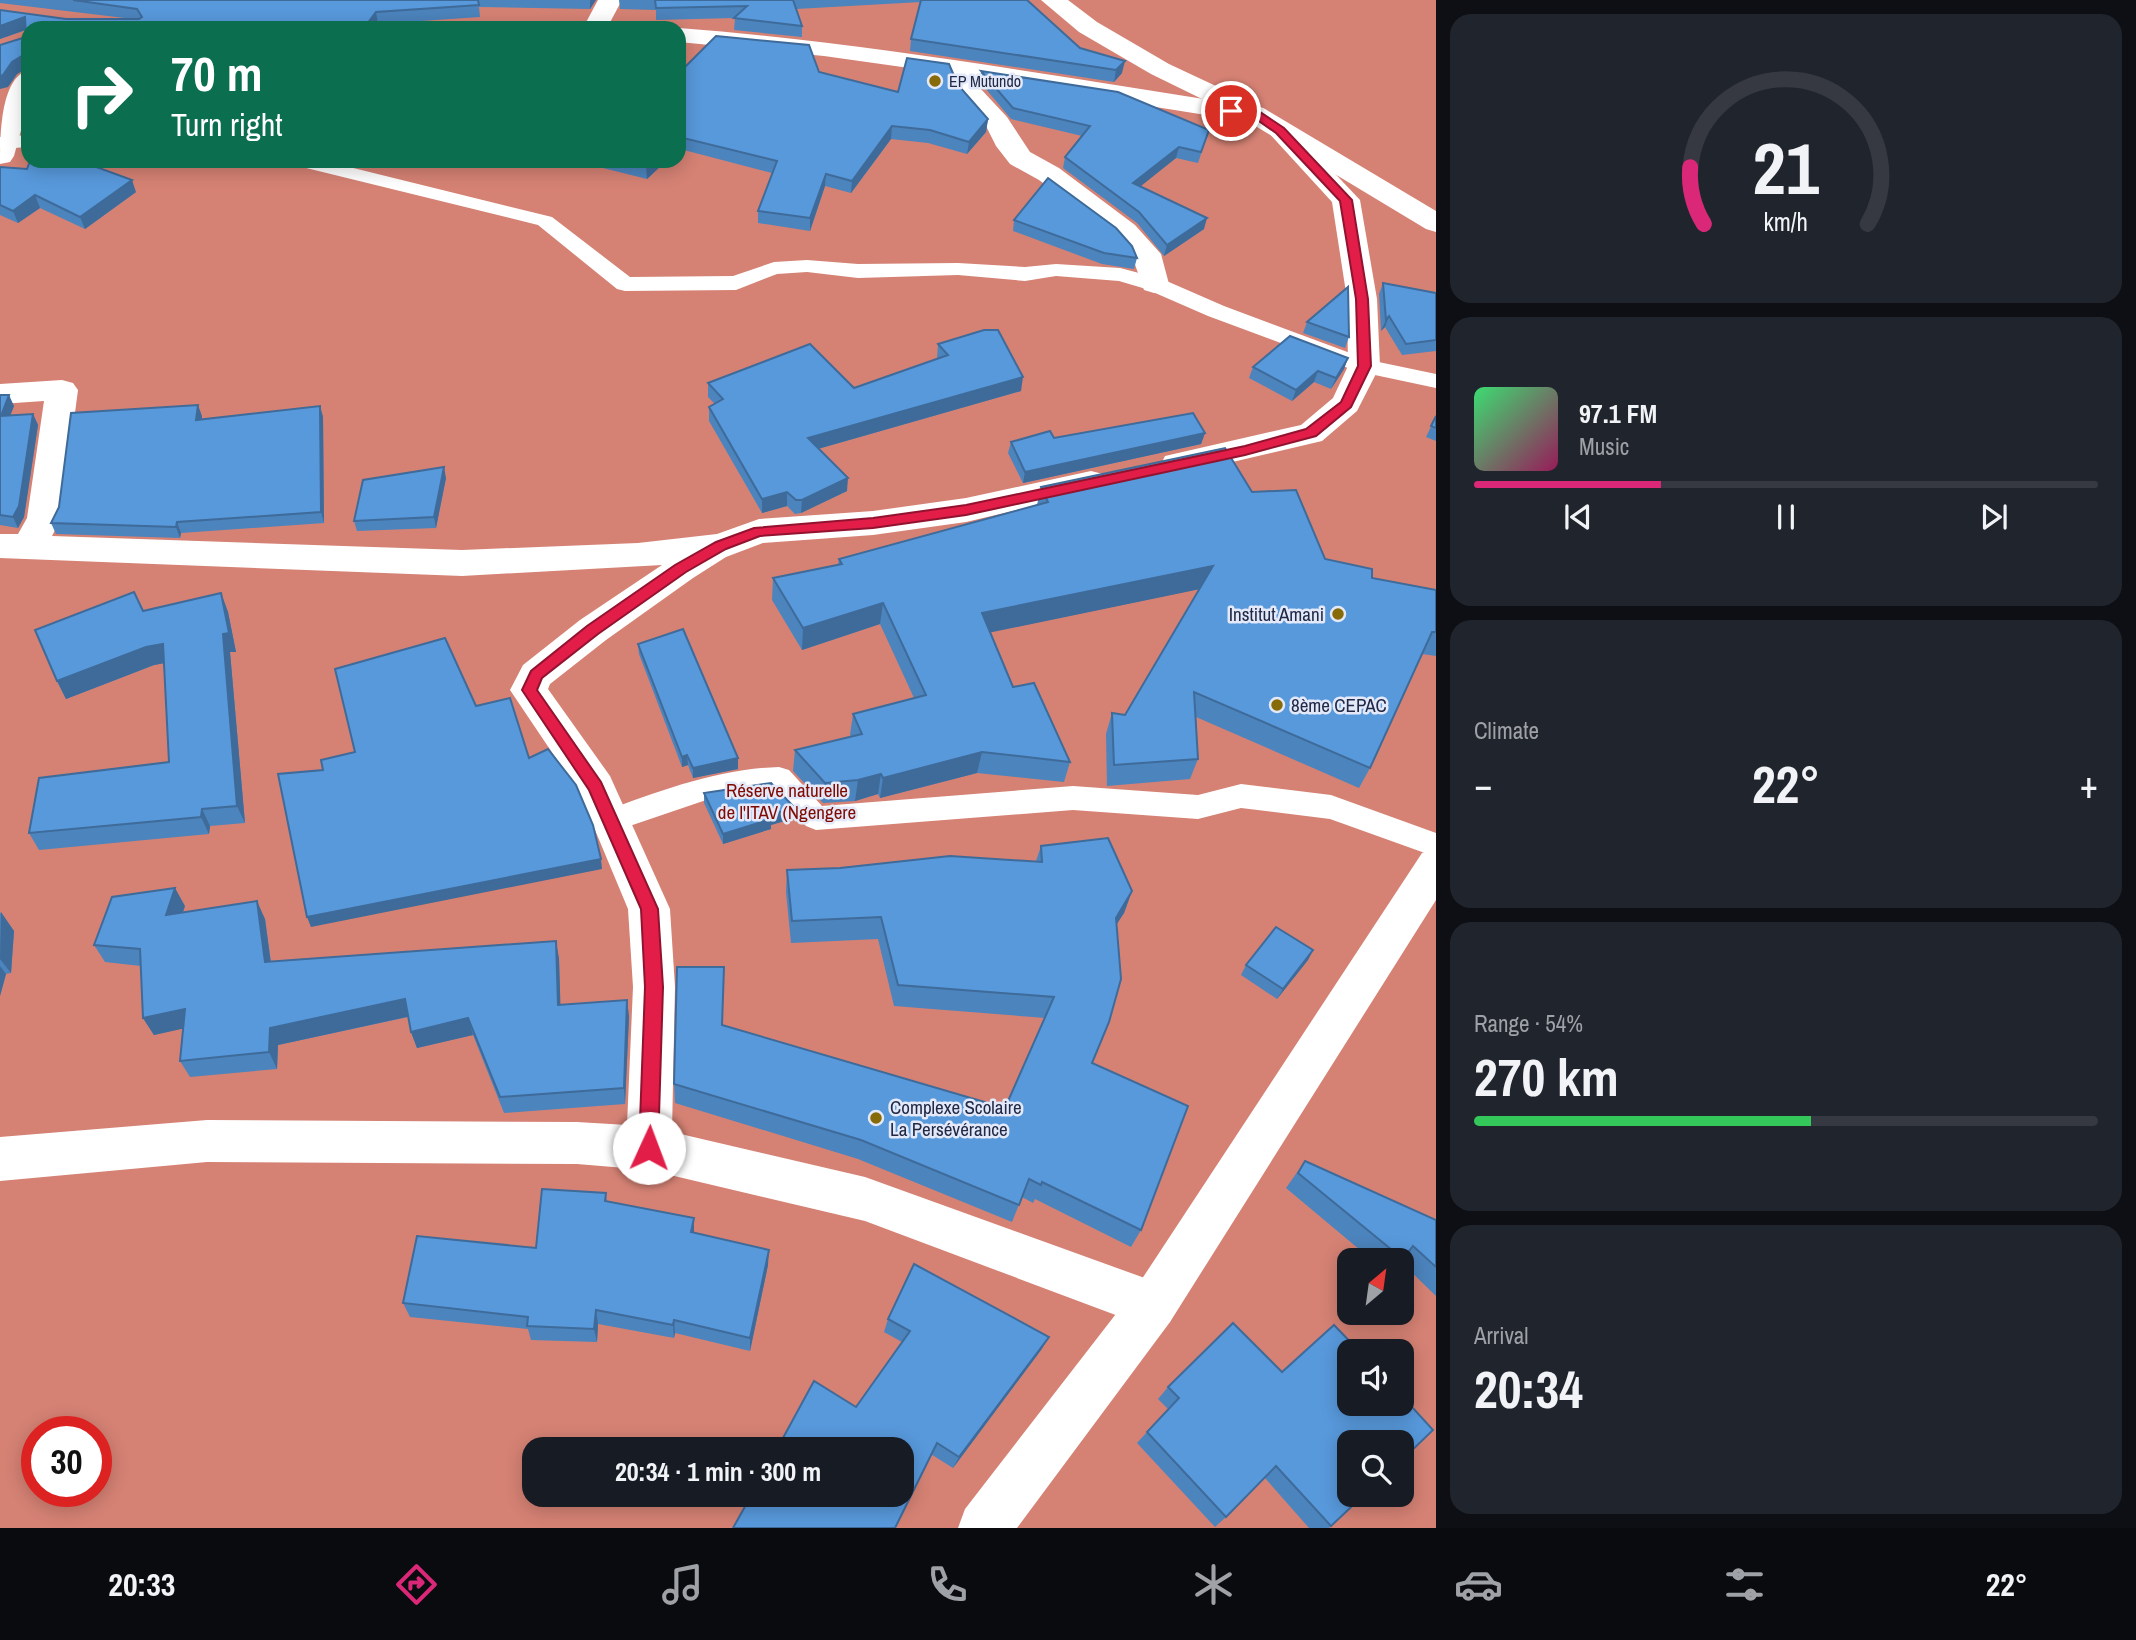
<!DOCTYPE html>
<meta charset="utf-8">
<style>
:root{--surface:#171b24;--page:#20242c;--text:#f1f3f6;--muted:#9ea1a6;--line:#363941;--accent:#db2777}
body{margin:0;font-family:"Archivo Narrow",sans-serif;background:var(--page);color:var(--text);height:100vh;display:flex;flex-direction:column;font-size:26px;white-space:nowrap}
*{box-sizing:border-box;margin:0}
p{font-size:23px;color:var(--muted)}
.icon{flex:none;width:38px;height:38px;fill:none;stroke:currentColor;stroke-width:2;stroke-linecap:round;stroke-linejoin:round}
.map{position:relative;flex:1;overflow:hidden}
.panel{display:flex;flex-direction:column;gap:14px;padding:14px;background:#0d0f14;width:700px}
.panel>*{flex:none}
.guide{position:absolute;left:21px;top:21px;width:665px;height:147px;border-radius:21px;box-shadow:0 4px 18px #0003;background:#0b6e4f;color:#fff;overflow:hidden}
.needle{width:46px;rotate:29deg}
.fabs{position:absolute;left:1337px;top:1248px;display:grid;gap:14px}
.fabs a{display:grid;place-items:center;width:77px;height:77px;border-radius:14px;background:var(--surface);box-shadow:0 4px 18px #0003;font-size:35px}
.speed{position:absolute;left:21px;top:1416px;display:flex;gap:14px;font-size:35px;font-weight:700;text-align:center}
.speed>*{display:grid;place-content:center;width:91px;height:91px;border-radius:50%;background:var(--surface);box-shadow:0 4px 18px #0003;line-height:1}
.speed .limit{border:10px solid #d22;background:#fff;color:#111}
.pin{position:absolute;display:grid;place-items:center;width:60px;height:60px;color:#fff;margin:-30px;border:4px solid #fff;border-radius:50%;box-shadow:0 2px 7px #0007}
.me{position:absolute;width:77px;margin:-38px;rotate:2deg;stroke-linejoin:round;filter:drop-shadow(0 0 5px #0008)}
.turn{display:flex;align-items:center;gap:24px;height:147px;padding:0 35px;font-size:32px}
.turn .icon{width:91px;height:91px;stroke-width:2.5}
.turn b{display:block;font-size:49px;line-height:60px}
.big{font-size:52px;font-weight:700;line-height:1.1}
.panel .widget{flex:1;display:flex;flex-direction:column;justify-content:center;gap:10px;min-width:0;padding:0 24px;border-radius:21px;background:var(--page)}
.panel .dial{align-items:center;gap:0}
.dial svg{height:182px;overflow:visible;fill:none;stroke:var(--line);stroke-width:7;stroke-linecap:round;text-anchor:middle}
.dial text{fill:var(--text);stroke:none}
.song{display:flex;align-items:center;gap:21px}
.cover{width:84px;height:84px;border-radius:10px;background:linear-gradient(135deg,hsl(140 70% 55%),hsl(330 70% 35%))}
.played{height:7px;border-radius:4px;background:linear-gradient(90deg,var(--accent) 30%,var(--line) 30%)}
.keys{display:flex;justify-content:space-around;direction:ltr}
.heat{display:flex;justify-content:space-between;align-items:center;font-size:38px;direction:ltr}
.charge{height:10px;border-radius:5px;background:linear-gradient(90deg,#34c759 54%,var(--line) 0)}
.trip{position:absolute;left:522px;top:1437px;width:392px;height:70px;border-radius:21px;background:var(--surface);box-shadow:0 4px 18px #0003;font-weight:700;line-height:70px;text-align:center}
.dock{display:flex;height:112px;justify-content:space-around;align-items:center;background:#090b0e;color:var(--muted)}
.dock .icon{width:49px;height:49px}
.dock .current{color:var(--accent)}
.dock b{font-size:32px;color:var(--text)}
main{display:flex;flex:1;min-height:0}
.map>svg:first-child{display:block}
.green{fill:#d58274;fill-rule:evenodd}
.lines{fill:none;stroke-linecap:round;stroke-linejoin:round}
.lane{fill:#fff;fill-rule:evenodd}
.street{fill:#fff;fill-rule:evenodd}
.secondary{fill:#fff;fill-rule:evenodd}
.wall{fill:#4c84bd}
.shaded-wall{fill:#3e6b9a}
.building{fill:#5899dc;stroke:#3e6b9a;stroke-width:2}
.route{fill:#e11d48;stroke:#92132f;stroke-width:2}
.poi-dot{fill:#876b09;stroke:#e3e9f8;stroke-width:2.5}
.labels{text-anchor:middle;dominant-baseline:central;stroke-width:5;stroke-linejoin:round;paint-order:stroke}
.far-poi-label{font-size:16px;fill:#202946;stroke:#e3e9f8;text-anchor:start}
.poi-label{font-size:19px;fill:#202946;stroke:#e3e9f8;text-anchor:start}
.park-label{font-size:19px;fill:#800a01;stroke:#e3e9f8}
</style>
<main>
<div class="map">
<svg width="1436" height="1528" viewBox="0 0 1436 1528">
<rect width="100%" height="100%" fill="#b8c7f5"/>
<path class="green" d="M0,0h1436v1528h-1436zM28,28h651v133h-651zM1349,1260h53v52h-53zM1349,1351h53v53h-53zM37,1432h59v59h-59zM1349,1442h53v52h-53zM534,1449h367v45h-367z"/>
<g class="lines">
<g class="lane">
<polygon points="28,135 28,147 0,149 0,137"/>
<polygon points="291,161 325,161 552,217 630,277 733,276 774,262 807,260 858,264 958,263 1025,267 1056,264 1120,268 1162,279 1224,306 1369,360 1436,374 1436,388 1356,371 1208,316 1146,289 1119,281 1056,276 1025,281 958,275 858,278 807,272 777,274 736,290 625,291 617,289 538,225 294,165"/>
<path d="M779,767l10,3 33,36 251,-20 125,9 43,-11 90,11 105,38v24l-106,-38 -89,-11 -43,11 -125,-9 -257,20 -10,-4 -34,-36 -57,7 -103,35 -10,-4 -4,-8 4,-8c58,-21 115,-43 177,-45z"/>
</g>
<g class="street">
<polygon points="598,0 622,0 607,28 583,28"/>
<polygon points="482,21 549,21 558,23 561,28 470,28 473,23"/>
<path d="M677,28h2c194,15 385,50 577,79l9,2 4,6 -4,6 -9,2 -276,-44 -4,2 3,6 28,30 23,35 29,16 76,57 26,29 8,30 -5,6 -10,3 -10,-3 -12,-34 -17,-19 -76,-57 -29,-16 -14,-18 -10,-20 -28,-30 -9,-18 3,-4 -128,-18 -145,-14z"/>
<path d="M28,70v35l-14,51 -4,6 -10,2c0,-28 0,-85 28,-94z"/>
<polygon points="1280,123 1289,125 1360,200 1377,299 1380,366 1357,411 1322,441 1177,475 1165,472 1161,464 1165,456 1301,425 1333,398 1348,366 1347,299 1332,202 1267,131 1271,125"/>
<polygon points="62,380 73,383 78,390 61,518 52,536 462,550 638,543 717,534 759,519 873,511 966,498 1091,471 1103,474 1108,482 1103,490 966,522 873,535 763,543 726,557 693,578 606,640 550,684 548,689 610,776 670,909 675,987 672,1132 865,1177 1153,1281 1170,1288 1177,1305 1170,1322 1153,1329 865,1221 649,1170 577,1164 207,1162 0,1181 0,1137 207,1120 577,1122 627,1125 633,987 628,909 580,794 510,690 523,665 580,620 662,565 462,576 0,558 0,534 18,534 27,518 44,401 0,404 0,384"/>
</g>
<g class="secondary">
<polygon points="1041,0 1068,0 1097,22 1169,64 1265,109 1436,211 1436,232 1426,229 1247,121 1151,74 1079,32"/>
<polygon points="1436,848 1436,900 1170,1322 1017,1528 958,1528 965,1509 1136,1288 1422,853"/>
</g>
</g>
<g class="wall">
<polygon points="0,0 596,0 590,9 479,7 480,17 378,24 28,28 28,75 26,68 17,74 8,87 26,37 26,30 0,39 0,10 66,19 133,19 0,3"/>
<polygon points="619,0 1027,0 1080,48 1122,73 1114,82 910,51 911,39 921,2 796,9 802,26 802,37 734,30 735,18 656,20 656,10 620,9"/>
<polygon points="981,71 1209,130 1198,163 1176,158 1140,186 1204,229 1164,256 1137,223 1063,168 1065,157 1082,136 1011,119 980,82"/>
<polygon points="819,72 898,92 958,85 988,119 986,132 967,154 928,143 891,139 851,193 825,186 810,231 758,223 758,211 772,173 680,149 679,150 679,73"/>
<polygon points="30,161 96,161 91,165 136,192 85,229 40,208 18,223 0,215 0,167 27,169"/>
<polygon points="575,161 666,161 647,179"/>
<polygon points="1014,220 1137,258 1134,269 1102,264 1013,231"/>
<polygon points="1383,283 1436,293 1436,351 1402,355 1385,327 1381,331 1379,294"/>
<polygon points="1307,322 1349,337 1345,348 1303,333"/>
<polygon points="938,344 1021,391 818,449 847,491 801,513 795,514 787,506 762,513 709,421 709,407 715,404 708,397 708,383 854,388 937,359"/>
<polygon points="1348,358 1344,369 1331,389 1314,382 1292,401 1249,378 1253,367"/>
<polygon points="0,395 14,406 10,415 33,414 38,425 24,517 18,528 0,525"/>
<polygon points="320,406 323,417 324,523 181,533 180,538 56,534 51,523 202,416 202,419"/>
<polygon points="1436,416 1436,441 1426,437"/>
<polygon points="1205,433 1201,444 1023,483 1008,453 1011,442 1054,438"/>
<polygon points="446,478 436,528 357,531 354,521"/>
<polygon points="1041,487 1252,492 1325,559 1372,578 1436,590 1436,656 1422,654 1370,768 1359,788 1196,717 1198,759 1190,779 1107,786 1106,734 1112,713 1125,715 1199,589 990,632 1013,687 1070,762 1064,782 977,773 880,798 878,794 855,801 823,803 793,771 795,750 851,736 850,735 853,714 914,698 880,624 802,650 772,600 773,578 838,565 839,559 1037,505"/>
<polygon points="221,593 228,612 236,652 230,652 245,823 210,826 209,834 39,850 29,833 169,762 164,663 154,665 66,699 57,681 143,611"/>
<polygon points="638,644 738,769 693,778 688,765 682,767 639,654"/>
<polygon points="704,793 795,818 771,825 771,829 723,844 704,803"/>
<polygon points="1041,846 1132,891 1124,913 1116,925 1092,1063 1141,1230 1131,1247 1035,1199 1033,1203 1022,1197 1012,1222 858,1159 675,1103 674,1084 1005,1108 1045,1018 894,1006 878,939 791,943 786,892 787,870 1036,861"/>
<polygon points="185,906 183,912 265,919 271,962 556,941 559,959 560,1005 627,1000 629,1017 625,1104 504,1113 473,1035 417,1048 411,1032 408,1017 278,1045 277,1069 190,1077 180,1061 183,1028 154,1035 143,1018 141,966 105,962 94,945"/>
<polygon points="0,912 14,931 11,973 6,974 0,996"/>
<polygon points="1313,950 1308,960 1277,999 1241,975 1246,965"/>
<polygon points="1305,1161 1436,1220 1436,1296 1402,1263 1402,1260 1372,1260 1286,1188"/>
<polygon points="606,1193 607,1202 694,1233 768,1265 750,1351 675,1333 674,1338 598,1324 597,1342 531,1340 528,1329 410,1317 403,1303 536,1248"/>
<polygon points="888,1319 1049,1337 1041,1350 953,1468 856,1407 902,1342 884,1332"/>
<polygon points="1233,1323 1331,1526 1329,1528 1309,1528 1265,1478 1226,1517 1215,1527 1137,1443 1168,1409 1158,1399 1168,1387"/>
</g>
<g class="shaded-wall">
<polygon points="590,0 596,0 590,9"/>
<polygon points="376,12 378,24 375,28 364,28"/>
<polygon points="25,17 28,29 0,39 0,26"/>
<polygon points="22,56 27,68 17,74 8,87 0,89 0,76 12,62"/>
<polygon points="1125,61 1122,73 1114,82 1116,70"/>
<polygon points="988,119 986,132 967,154 969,142"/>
<polygon points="892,126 891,139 851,193 852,181"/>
<polygon points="1179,147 1176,158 1131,194 1133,183"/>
<polygon points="77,161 96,161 80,172"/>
<polygon points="652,161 666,161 647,179 646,166"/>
<polygon points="826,174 825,186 810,231 810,218"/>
<polygon points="132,180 136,192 85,229 80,217"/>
<polygon points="35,195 40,208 18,223 13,211"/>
<polygon points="1207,218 1204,229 1164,256 1167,245"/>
<polygon points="1389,316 1385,327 1381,331 1386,320"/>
<polygon points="1348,358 1344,369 1331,389 1336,378"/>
<polygon points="1318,371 1314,382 1292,401 1296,390"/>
<polygon points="1023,377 1021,391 807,452 808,438"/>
<polygon points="9,395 14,406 6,427 1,416"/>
<polygon points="198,405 202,416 200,431 196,420"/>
<polygon points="320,406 323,417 324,523 321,512"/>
<polygon points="33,414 38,425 24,517 18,528 13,517"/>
<polygon points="1205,433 1201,444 1023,483 1025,472"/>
<polygon points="444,467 446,478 436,528 434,517"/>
<polygon points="848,478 847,491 801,513 802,500"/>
<polygon points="787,492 787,506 762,513 762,499"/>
<polygon points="177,522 181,533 180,538 176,527"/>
<polygon points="1213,566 1205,588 978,635 982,613"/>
<polygon points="221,593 228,612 236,652 230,652 245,823 237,806 223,634"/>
<polygon points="883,603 880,624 802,650 803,628"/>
<polygon points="163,644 171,662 154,665 66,699 57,681 146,647"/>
<polygon points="982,752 977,773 880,798 883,778"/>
<polygon points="687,755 688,765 682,767 682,757"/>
<polygon points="738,758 738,769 693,778 693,768"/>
<polygon points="881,774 878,794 855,801 858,780"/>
<polygon points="795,808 795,818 771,825 771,829 723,844 723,834 769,815"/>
<polygon points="202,809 210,826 209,834 201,817"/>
<polygon points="601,859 602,869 311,927 307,917"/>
<polygon points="175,888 185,906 176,932 166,915"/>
<polygon points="1132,891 1124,913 1107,939 1116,918"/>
<polygon points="257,901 265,919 273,980 265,962"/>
<polygon points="1,912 14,931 11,973 0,959"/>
<polygon points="556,941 559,959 561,1022 558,1005"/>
<polygon points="1313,950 1308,960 1277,999 1283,989"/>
<polygon points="0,966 6,974 0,996"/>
<polygon points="405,999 411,1016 278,1045 277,1069 269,1052 270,1028"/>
<polygon points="627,1000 629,1017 625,1104 624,1088"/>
<polygon points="185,1009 195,1026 154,1035 143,1018"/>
<polygon points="468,1018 473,1035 417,1048 411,1032"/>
<polygon points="694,1218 694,1233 691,1232"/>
<polygon points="769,1250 768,1265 750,1351 750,1338"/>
<polygon points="596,1310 598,1324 597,1342 594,1329"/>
<polygon points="674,1320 675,1333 674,1338 673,1325"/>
<polygon points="1049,1337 1041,1350 953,1468 959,1457"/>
</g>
<g class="building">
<polygon points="73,0 478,0 479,5 376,12 364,28 28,28 28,70 26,70 26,58 22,56 12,62 3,75 0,76 0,45 26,37 25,17 0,26 0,10 66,19 139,19 142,17 137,9"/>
<polygon points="655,0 793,0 802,26 734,18 747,6 656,8"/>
<polygon points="921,0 1027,0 1080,48 1125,61 1116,70 911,39"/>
<polygon points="716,36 809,45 819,72 898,92 907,58 949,64 958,85 988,119 969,142 930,130 892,126 852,181 826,174 810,218 758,211 777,161 679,137 679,73"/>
<polygon points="981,71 1118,92 1209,130 1201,152 1179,147 1133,183 1207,218 1167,245 1139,212 1065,157 1090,126 1013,108"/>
<polygon points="30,161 80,161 132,180 80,217 35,195 13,211 0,205 0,167 27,169"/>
<polygon points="626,161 652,161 646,166"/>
<polygon points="1048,178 1116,228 1132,246 1137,258 1104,253 1014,220"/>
<polygon points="1383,283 1436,293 1436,340 1406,344 1389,316 1386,320"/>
<polygon points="1348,287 1349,337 1307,322"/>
<polygon points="984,330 998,330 1023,377 808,438 848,478 802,500 796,500 787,492 762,499 709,407 723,399 708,383 810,344 854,388 948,355 938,344"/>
<polygon points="1290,336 1348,358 1336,378 1318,371 1296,390 1253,367"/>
<polygon points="0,395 9,395 1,416 33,414 19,506 13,517 0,515"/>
<polygon points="198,405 196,420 320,406 321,512 177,522 176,527 51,523 59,507 71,413"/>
<polygon points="1193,413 1205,433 1025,472 1011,442 1050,431 1054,438"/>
<polygon points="1436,416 1436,428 1431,426"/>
<polygon points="1225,448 1252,492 1296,490 1325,559 1372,569 1372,578 1436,590 1436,632 1432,632 1370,768 1194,692 1198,759 1114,765 1112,713 1125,715 1213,566 982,613 1013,687 1034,683 1070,762 982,752 883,778 881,774 858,780 825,783 795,750 862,734 853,714 926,695 883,603 803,628 773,578 842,564 839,559 1048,502 1041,487"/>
<polygon points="444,467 434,517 354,521 363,480"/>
<polygon points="134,592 143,611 221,593 229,633 223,634 237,806 202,809 201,817 29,833 39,778 169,762 163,644 146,647 57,681 35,630"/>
<polygon points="683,629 738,758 693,768 687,755 682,757 638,644"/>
<polygon points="445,638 476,706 510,698 529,758 548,749 576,785 593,825 601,859 307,917 278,774 323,770 321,760 355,752 335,669"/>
<polygon points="771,783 795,808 769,815 771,819 723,834 704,793"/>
<polygon points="1108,838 1132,891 1116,918 1121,979 1109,1022 1092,1063 1188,1106 1141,1230 1042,1182 1041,1185 1029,1179 1019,1205 861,1140 674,1084 677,967 724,967 722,1025 1005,1108 1054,997 898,985 881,917 792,921 787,870 840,868 950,856 1042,862 1041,846"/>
<polygon points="175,888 166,915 257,901 265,962 556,941 558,1005 627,1000 624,1088 500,1097 468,1018 411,1032 405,999 270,1028 269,1052 180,1061 185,1009 143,1018 140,949 94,945 112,897"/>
<polygon points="1276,927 1313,950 1283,989 1246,965"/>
<polygon points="1305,1161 1436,1220 1436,1267 1413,1246 1403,1259 1298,1173"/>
<polygon points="542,1189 606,1193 605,1201 694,1218 691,1232 769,1250 750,1338 674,1320 673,1325 596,1310 594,1329 527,1326 528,1317 403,1303 417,1236 536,1248"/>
<polygon points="914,1264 1049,1337 959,1457 937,1443 895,1528 733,1528 752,1494 901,1494 901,1449 777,1449 814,1381 856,1407 910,1331 888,1319"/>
<polygon points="1233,1323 1282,1372 1334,1325 1359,1351 1349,1351 1349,1404 1402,1404 1402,1396 1433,1430 1402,1460 1402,1442 1349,1442 1349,1494 1365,1494 1331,1526 1276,1466 1226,1517 1147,1432 1179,1398 1168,1387"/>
</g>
<polygon class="route" points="1231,108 1260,112 1284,128 1352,200 1368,299 1371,366 1351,407 1316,436 1245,455 966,515 873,528 760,536 726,549 686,572 598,634 542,678 537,690 601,782 658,909 663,987 658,1148 655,1154 649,1157 642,1154 639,1148 645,987 641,909 589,790 522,690 531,671 587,626 675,565 716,542 754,528 873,518 966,505 1245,446 1306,429 1341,402 1358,366 1356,299 1340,201 1276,133 1253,117 1227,113 1227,109"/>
<g class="poi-dot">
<circle cx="935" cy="81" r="7"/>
<circle cx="1338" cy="614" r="7"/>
<circle cx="1277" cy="705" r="7"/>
<circle cx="876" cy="1118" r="7"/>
</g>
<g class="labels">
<g class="far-poi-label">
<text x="949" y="81">EP Mutundo</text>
</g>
<g class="poi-label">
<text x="1324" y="614" text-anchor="end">Institut Amani</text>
<text x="1291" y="705">8ème CEPAC</text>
<text x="890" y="1107">Complexe Scolaire<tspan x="890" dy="22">La Persévérance</tspan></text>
</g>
<g class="park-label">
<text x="787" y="790">Réserve naturelle<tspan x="787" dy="22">de l'ITAV (Ngengere</tspan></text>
</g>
</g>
</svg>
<div class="fabs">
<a><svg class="needle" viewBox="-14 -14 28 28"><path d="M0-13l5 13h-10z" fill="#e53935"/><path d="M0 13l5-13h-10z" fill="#9ea1a6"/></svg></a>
<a><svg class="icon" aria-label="sound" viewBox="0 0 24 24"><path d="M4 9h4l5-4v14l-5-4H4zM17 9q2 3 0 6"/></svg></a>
<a><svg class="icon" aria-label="search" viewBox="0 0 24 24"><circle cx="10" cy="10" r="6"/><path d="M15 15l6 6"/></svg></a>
</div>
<div class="speed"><div class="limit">30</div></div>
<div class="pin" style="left:1231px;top:111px;background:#d93025"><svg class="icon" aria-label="arrive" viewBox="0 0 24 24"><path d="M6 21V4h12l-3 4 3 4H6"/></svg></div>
<svg class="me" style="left:649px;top:1148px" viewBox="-20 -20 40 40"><circle r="19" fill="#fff"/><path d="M0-13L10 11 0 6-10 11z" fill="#e11d48"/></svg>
<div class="trip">20:34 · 1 min · 300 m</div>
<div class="guide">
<div class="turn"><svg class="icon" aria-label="right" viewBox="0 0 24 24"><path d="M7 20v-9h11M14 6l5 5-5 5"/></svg><div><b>70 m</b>Turn right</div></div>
</div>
</div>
<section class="panel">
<div class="widget dial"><svg viewBox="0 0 100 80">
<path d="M14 69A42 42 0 1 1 86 69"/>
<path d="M14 69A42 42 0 0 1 8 44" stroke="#db2777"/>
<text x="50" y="56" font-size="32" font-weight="700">21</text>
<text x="50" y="72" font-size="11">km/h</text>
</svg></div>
<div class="widget">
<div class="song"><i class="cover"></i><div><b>97.1 FM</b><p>Music</p></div></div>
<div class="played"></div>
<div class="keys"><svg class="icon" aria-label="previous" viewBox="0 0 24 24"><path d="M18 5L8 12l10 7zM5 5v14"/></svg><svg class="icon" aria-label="pause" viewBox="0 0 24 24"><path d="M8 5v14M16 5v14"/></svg><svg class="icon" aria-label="next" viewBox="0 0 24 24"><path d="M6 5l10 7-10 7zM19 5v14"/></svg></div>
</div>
<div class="widget"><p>Climate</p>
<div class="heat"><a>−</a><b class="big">22°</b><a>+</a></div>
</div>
<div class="widget"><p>Range · 54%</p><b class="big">270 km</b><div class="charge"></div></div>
<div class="widget"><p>Arrival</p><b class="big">20:34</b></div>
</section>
</main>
<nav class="dock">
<b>20:33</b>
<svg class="icon current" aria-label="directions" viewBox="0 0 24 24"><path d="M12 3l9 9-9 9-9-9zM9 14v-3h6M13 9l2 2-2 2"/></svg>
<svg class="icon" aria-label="music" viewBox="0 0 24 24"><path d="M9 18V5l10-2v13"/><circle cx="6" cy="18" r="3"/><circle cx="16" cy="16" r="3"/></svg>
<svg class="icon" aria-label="phone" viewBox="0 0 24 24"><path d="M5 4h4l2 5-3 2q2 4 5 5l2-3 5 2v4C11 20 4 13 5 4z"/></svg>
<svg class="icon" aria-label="climate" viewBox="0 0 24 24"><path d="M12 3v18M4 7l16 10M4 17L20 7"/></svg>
<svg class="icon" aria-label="car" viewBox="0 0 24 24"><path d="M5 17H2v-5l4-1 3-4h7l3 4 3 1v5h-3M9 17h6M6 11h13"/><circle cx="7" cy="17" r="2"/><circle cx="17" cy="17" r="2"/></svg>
<svg class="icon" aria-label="filters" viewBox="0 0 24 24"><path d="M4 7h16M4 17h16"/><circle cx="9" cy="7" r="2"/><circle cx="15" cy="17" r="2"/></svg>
<b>22°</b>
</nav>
